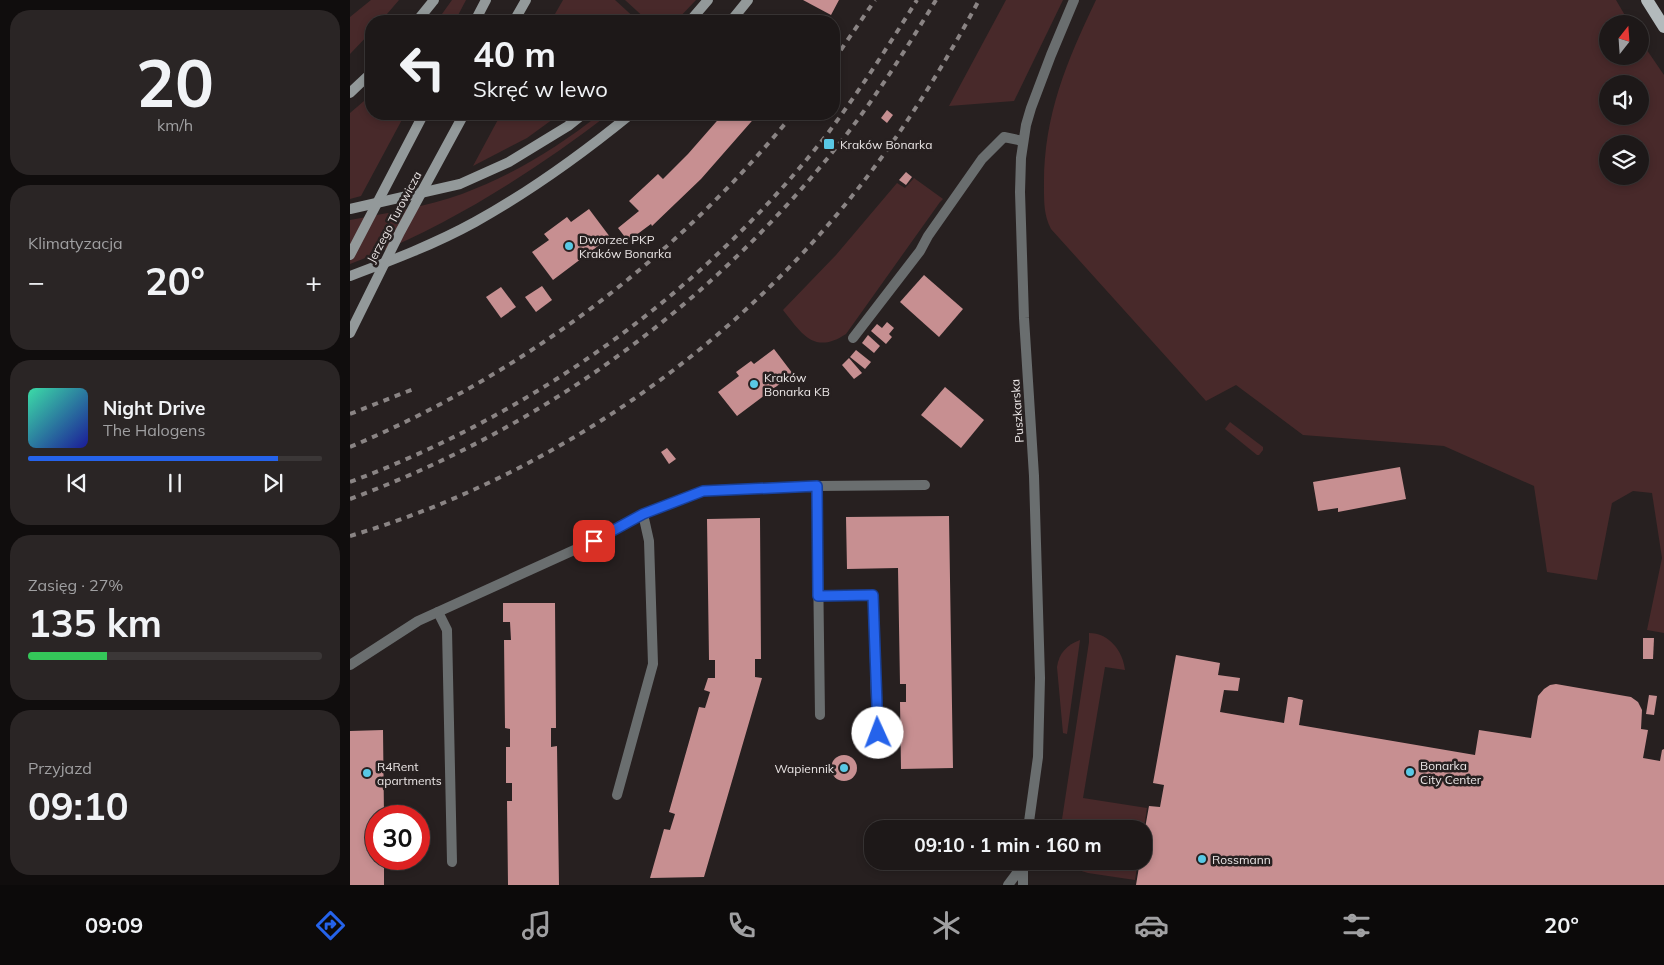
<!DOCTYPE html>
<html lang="pl">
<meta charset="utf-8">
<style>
:root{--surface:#1d1818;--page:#2a2525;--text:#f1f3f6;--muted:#a0a0a2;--line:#3b3737;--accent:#2563eb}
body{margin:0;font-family:Mulish,sans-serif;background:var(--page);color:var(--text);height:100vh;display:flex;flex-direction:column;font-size:19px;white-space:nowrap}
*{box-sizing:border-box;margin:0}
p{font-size:16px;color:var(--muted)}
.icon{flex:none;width:28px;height:28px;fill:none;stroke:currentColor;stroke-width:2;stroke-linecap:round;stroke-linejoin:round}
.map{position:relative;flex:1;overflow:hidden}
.details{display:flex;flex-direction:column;gap:10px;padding:10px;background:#100d0d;width:350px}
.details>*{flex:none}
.hud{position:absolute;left:15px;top:15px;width:475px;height:105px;border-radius:20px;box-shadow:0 2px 8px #0003,0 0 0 1px var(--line);background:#1d1818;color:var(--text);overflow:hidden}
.needle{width:32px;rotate:17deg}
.fabs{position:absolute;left:1249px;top:15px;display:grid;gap:10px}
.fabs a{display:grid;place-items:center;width:50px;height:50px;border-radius:50%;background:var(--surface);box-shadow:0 2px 8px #0003,0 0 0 1px var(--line);font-size:25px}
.speed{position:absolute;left:15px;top:805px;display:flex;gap:10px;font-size:25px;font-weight:700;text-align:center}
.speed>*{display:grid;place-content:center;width:65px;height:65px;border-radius:50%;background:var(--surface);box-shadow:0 2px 8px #0003,0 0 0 1px var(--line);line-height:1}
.speed .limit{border:8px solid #d22;background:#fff;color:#111}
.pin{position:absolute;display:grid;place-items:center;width:42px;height:42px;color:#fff;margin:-21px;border-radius:10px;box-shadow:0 2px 8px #0006}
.me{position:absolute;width:55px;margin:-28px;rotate:358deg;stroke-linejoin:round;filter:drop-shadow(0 0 4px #0008)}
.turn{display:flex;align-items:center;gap:18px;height:105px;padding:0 25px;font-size:22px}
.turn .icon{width:65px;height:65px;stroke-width:2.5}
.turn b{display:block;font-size:35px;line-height:42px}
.big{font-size:38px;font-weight:700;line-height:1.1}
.details .tile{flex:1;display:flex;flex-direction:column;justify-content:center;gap:8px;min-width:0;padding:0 18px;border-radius:20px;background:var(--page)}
.details .dial{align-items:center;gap:0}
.dial b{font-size:65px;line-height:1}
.song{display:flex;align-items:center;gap:15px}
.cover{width:60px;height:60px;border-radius:8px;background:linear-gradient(135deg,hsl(160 70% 55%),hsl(240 70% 35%))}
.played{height:5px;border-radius:2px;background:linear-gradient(90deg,var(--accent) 85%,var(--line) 85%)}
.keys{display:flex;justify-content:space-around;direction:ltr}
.heat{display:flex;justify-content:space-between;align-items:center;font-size:28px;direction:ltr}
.charge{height:8px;border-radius:4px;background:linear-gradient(90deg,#34c759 27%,var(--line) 0)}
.trip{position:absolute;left:514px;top:820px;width:288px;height:50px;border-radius:20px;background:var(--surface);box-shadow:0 2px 8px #0003,0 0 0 1px var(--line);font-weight:700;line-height:50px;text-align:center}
.tabs{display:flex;height:80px;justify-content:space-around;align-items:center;background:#0c0a0a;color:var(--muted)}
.tabs .icon{width:35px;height:35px}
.tabs .current{color:var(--accent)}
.tabs b{font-size:22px;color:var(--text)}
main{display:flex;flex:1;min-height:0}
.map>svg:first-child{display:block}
.green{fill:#48292a;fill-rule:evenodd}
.building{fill:#c78f91}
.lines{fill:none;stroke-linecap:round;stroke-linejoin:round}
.service{stroke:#6a6e6f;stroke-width:10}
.minor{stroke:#6a6e6f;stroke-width:10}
.secondary{stroke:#93999a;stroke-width:10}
.primary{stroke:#b3babc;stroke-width:12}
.rail{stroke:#8a8484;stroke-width:4;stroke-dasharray:6 6;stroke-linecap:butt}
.secondary-bridge{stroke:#93999a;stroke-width:10}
.route-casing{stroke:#184099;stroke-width:12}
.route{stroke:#2563eb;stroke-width:9}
.poi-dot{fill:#59c8e5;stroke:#272020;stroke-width:2}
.labels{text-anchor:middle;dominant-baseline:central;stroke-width:5;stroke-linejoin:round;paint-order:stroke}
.poi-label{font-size:12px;fill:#ebe6e6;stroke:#272020;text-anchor:start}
.street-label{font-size:12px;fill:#ebe6e6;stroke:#272020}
</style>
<main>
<section class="details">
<div class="tile dial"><b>20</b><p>km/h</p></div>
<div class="tile"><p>Klimatyzacja</p>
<div class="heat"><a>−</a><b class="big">20°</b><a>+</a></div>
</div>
<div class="tile">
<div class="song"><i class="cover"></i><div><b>Night Drive</b><p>The Halogens</p></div></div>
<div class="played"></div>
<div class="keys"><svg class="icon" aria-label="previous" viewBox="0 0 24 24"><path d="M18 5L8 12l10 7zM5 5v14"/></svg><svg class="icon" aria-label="pause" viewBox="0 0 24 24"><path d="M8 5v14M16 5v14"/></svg><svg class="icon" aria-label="next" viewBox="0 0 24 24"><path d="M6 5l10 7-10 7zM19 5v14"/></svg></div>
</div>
<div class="tile"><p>Zasięg · 27%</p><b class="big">135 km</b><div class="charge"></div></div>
<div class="tile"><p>Przyjazd</p><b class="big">09:10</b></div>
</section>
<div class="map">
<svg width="1314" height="885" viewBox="0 0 1314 885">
<rect width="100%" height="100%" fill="#272020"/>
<g class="green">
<polygon points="21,0 49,0 31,21 21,21 21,32 0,54 0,17"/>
<polygon points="102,0 116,0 105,21 87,21"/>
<polygon points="213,0 265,0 288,21 201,21"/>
<polygon points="275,0 346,0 326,21 298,21"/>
<polygon points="656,0 713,0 664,101 599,106"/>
<path d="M746,0h520l14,24h-22v32h32v-16l24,35v558l-17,-3 15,-72 -10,-65 -19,-2 -21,12 -15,77 -50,-8 -13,-86 -90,-40 -141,-11 -67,-50 -30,16 -155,-172c-7,-13 -7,-27 -7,-41 -1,-71 22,-125 52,-188zM1258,84h32v32h-32zM1258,144h32v32h-32z"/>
<polygon points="21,95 21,114 55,114 11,196 0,199 0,113"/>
<polygon points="151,114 210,114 177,138 123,166"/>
<path d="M250,114h9c-80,61 -165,115 -259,150v-44c37,-7 76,-13 112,-26 51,-19 95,-46 138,-80z"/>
<path d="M564,178l29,21 -3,3 -94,132c-32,21 -44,0 -63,-24l53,-55 61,-72 8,5z"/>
<polygon points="880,422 913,447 913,450 909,455 907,455 875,429"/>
<path d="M739,633c20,0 34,18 36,37l-20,-3 -22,131 64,10 -4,26 -1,-5h-80l-1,-3 28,-184z"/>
<path d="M730,640l-13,94 -4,-1 -6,-66c2,-14 10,-22 23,-27z"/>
<polygon points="722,861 788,861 785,880 738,873 722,868"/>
</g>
<g class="building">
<polygon points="453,0 489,0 481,15"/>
<polygon points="537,110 543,115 537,123 531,118"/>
<polygon points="373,114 408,114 351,179 302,226 301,224 278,241 268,228 289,211 279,201 308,174 313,179 338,154"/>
<polygon points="556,172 562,177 556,185 549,180"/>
<polygon points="239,209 260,237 203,280 182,252 199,240 194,234 217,217 221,222"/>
<polygon points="574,275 613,309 589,337 550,302"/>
<polygon points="192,286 202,300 186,312 175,297"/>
<polygon points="151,287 166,307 151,318 136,297"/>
<polygon points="537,322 544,328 539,334 542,337 536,344 521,331 527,324 532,328"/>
<polygon points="518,335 530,346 524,353 512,343"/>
<polygon points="424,349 443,374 387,416 368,392 389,376 386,372 401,361 404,364"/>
<polygon points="506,350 521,362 515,369 500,357"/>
<polygon points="499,358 512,373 504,379 492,365"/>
<polygon points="595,387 634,420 611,448 571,415"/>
<polygon points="317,448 326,459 319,464 311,452"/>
<polygon points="1050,467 1056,499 988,512 988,508 968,511 963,482"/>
<polygon points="599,516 603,768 551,769 550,702 556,702 556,684 550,684 548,568 497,569 496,517"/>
<polygon points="410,518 411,659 405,659 405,677 412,678 354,877 300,878 314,829 320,830 325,814 319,812 349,707 355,708 360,692 354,690 358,678 365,678 365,660 359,660 357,519"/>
<polygon points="153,603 205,603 206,728 201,728 201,747 207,746 209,885 158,885 157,801 162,801 162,783 156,783 156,747 160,747 160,729 155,728 154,640 161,640 160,622 153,622"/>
<polygon points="1293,638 1304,638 1303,659 1293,659"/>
<polygon points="826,655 870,663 868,675 890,678 888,691 874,690 870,712 934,723 938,697 941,697 953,700 949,725 1125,755 1129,730 1181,738 1188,696 1194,689 1200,685 1206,684 1281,697 1288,702 1292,710 1291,729 1298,730 1293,758 1310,761 1312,750 1314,749 1314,885 786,885 790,861 792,861 792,845 799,806 810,807 814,785 803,783"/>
<polygon points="1299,695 1307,696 1304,715 1296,714"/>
<polygon points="33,730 34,816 26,816 26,859 34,859 34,885 0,885 0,731"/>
<circle cx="494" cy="768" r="13"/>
</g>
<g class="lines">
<polyline class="service" points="503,338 570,251 578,236 632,159 654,137 673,141"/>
<g class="minor">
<polyline points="467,486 470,715"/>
<polyline points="468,596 523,595 527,733"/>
<polyline points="88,612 97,630 102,862"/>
<polyline points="0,665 68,621 244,541 293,514 353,491 467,486 575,485"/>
<polyline points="267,795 303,664 299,541 293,514"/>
<polyline points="678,829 688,757 690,678 684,476 674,318 670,192 671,158 676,125 681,108 701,55 724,0"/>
<polyline points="658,885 673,865"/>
<polyline points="673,885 673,864"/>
</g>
<g class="secondary">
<polyline points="67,21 84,0"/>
<polyline points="125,21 136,0"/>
<polyline points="164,21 176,0"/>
<polyline points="340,21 358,0"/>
<polyline points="381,21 398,0"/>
<polyline points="0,93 21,73"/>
<polyline points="0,209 110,184 159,162 218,126 233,114"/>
<path d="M0,276c43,-16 85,-32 125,-54 56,-31 107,-68 156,-108"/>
</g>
<polyline class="primary" points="1297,0 1314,27"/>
<g class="rail">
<polyline points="484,60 525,0"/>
<polyline points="0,414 66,388"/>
<path d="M0,447c173,-73 325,-188 443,-333"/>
<path d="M0,482c187,-70 355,-191 478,-349 32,-43 61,-88 89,-133"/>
<path d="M0,499c193,-71 361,-194 489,-355 36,-45 67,-95 97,-144"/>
<path d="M0,536c205,-61 392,-193 520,-363 41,-54 77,-113 109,-173"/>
</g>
<g class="secondary-bridge">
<polyline points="0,255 72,117"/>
<polyline points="0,333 50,232 114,114"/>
</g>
</g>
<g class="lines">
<g class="route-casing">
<polyline id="route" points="244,541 293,514 353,491 467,486 468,596 523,595 528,733"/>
</g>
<use href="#route" class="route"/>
</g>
<g class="poi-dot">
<rect x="473" y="138" width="12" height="12" rx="2.5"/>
<circle cx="219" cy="246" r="5"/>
<circle cx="404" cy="384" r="5"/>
<circle cx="494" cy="768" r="5"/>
<circle cx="1060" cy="772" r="5"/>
<circle cx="17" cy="773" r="5"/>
<circle cx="852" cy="859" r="5"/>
</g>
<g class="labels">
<g class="poi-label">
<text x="490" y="144">Kraków Bonarka</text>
<text x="229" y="239">Dworzec PKP<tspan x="229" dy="14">Kraków Bonarka</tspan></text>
<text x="414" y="377">Kraków<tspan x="414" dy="14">Bonarka KB</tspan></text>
<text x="1070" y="765">Bonarka<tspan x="1070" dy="14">City Center</tspan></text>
<text x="27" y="766">R4Rent<tspan x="27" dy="14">apartments</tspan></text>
<text x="484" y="768" text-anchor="end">Wapiennik</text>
<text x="862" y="859">Rossmann</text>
</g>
<g class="street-label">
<text transform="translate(44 217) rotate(-62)">Jerzego Turowicza</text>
<text transform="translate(667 411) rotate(-94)">Puszkarska</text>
</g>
</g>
</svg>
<div class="fabs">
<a><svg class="needle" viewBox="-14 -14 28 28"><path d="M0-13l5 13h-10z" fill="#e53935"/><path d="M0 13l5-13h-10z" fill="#a0a0a2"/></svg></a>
<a><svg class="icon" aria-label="sound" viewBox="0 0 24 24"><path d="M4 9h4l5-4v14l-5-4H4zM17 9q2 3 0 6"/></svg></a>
<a><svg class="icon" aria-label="layers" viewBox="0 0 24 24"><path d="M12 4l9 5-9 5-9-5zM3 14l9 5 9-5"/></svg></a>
</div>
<div class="speed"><div class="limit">30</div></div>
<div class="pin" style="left:244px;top:541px;background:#d93025"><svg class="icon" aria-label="arrive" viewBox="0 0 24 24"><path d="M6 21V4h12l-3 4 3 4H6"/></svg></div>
<svg class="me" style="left:528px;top:733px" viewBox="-20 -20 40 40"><circle r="19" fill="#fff"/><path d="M0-13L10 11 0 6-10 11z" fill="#2563eb"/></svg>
<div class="trip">09:10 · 1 min · 160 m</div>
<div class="hud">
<div class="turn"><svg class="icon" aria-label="left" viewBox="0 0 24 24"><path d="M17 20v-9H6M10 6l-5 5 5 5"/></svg><div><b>40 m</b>Skręć w lewo</div></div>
</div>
</div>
</main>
<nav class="tabs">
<b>09:09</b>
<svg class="icon current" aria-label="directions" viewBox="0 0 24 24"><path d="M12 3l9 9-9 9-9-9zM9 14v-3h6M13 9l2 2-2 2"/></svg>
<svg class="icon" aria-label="music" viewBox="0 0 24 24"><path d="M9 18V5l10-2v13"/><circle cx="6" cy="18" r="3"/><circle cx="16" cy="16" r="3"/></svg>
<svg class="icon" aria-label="phone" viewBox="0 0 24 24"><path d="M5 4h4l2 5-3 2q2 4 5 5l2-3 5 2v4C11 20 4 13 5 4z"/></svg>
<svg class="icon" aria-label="climate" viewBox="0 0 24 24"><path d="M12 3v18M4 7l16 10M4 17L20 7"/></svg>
<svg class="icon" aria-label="car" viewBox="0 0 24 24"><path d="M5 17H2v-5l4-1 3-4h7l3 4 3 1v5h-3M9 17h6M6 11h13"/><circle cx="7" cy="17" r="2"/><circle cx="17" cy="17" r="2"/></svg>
<svg class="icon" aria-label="filters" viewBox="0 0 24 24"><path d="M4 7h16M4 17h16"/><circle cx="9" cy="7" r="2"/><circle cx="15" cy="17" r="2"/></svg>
<b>20°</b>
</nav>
